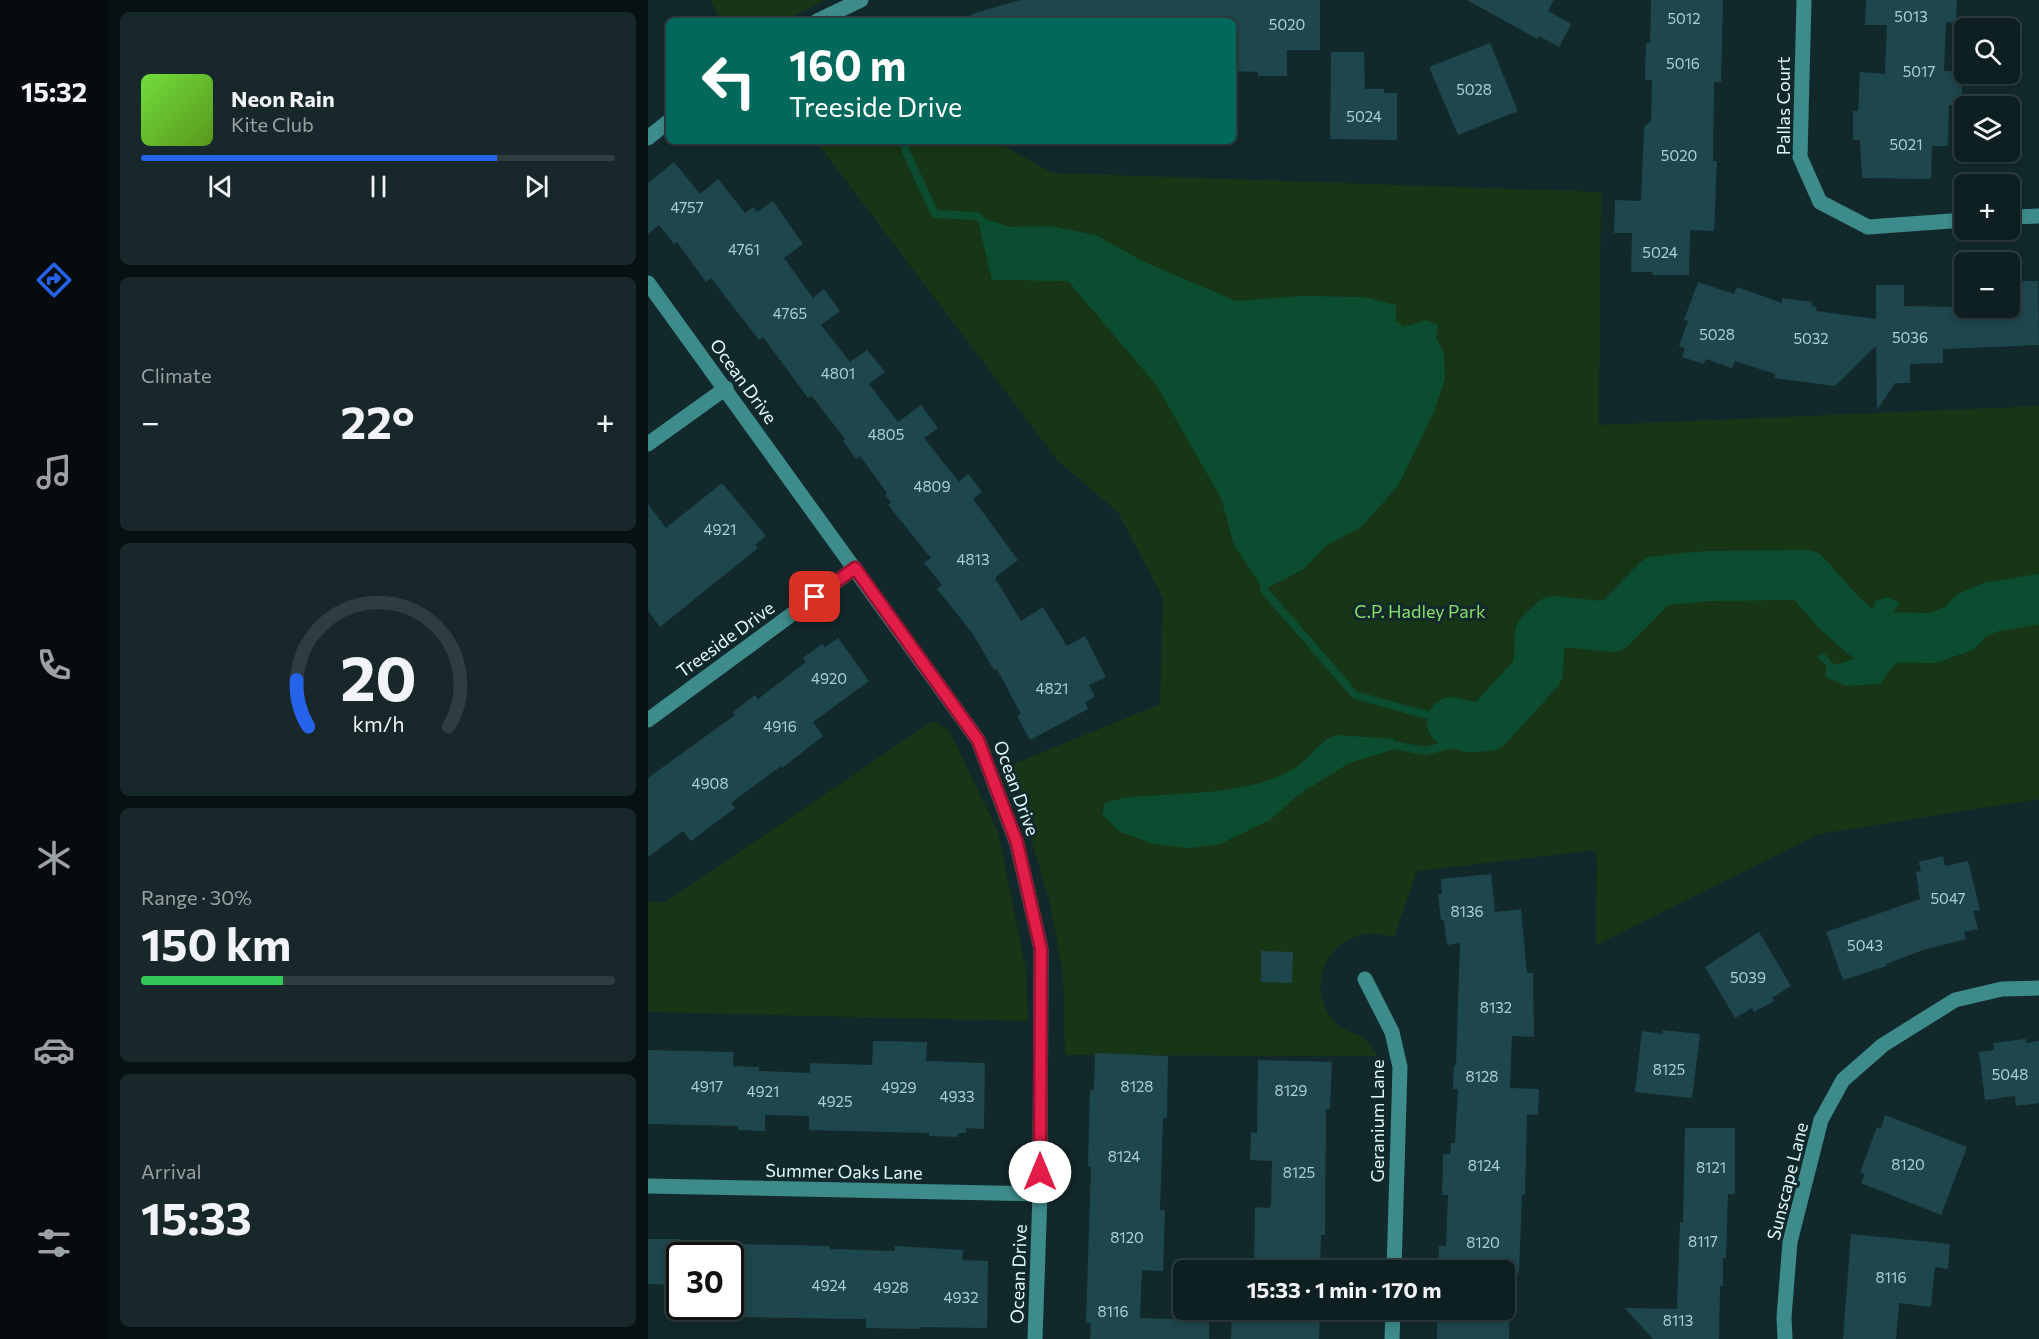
<!DOCTYPE html>
<meta charset="utf-8">
<style>
:root{--surface:#0e1f21;--page:#17272a;--text:#f1f3f6;--muted:#9ba2a5;--line:#2e3d3f;--accent:#2563eb}
body{margin:0;font-family:Commissioner,sans-serif;background:var(--page);color:var(--text);height:100vh;display:flex;flex-direction:column;font-size:22px;white-space:nowrap}
*{box-sizing:border-box;margin:0}
p{font-size:20px;color:var(--muted)}
.icon{flex:none;width:33px;height:33px;fill:none;stroke:currentColor;stroke-width:2;stroke-linecap:round;stroke-linejoin:round}
.map{position:relative;flex:1;overflow:hidden}
.side{display:flex;flex-direction:column;gap:12px;padding:12px;background:#081112;width:540px}
.side>*{flex:none}
.top-card{position:absolute;left:18px;top:18px;width:570px;height:126px;border-radius:9px;box-shadow:0 3px 9px #0003,0 0 0 2px var(--line);background:#00695c;color:#fff;overflow:hidden}
.fabs{position:absolute;left:1306px;top:18px;display:grid;gap:12px}
.fabs a{display:grid;place-items:center;width:66px;height:66px;border-radius:9px;background:var(--surface);box-shadow:0 3px 9px #0003,0 0 0 2px var(--line);font-size:30px}
.speed{position:absolute;left:18px;top:1242px;display:flex;gap:12px;font-size:30px;font-weight:700;text-align:center}
.speed>*{display:grid;place-content:center;width:78px;height:78px;border-radius:50%;background:var(--surface);box-shadow:0 3px 9px #0003,0 0 0 2px var(--line);line-height:1}
.speed .limit{border:3px solid #111;border-radius:9px;background:#fff;color:#111}
.pin{position:absolute;display:grid;place-items:center;width:51px;height:51px;color:#fff;margin:-26px;border-radius:12px;box-shadow:0 3px 9px #0006}
.me{position:absolute;width:66px;margin:-33px;rotate:0deg;stroke-linejoin:round;filter:drop-shadow(0 0 4px #0008)}
.turn{display:flex;align-items:center;gap:21px;height:126px;padding:0 24px;font-size:27px}
.turn .icon{width:78px;height:78px;stroke-width:2.5}
.turn b{display:block;font-size:42px;line-height:51px}
.big{font-size:45px;font-weight:700;line-height:1.1}
.side .card{flex:1;display:flex;flex-direction:column;justify-content:center;gap:9px;min-width:0;padding:0 21px;border-radius:9px;background:var(--page)}
.side .dial{align-items:center;gap:0}
.dial svg{height:156px;overflow:visible;fill:none;stroke:var(--line);stroke-width:7;stroke-linecap:round;text-anchor:middle}
.dial text{fill:var(--text);stroke:none}
.song{display:flex;align-items:center;gap:18px}
.cover{width:72px;height:72px;border-radius:9px;background:linear-gradient(135deg,hsl(100 70% 55%),hsl(90 70% 35%))}
.played{height:6px;border-radius:3px;background:linear-gradient(90deg,var(--accent) 75%,var(--line) 75%)}
.keys{display:flex;justify-content:space-around;direction:ltr}
.heat{display:flex;justify-content:space-between;align-items:center;font-size:33px;direction:ltr}
.charge{height:9px;border-radius:4px;background:linear-gradient(90deg,#34c759 30%,var(--line) 0)}
.trip{position:absolute;left:525px;top:1260px;width:342px;height:60px;border-radius:9px;background:var(--surface);box-shadow:0 3px 9px #0003,0 0 0 2px var(--line);font-weight:700;line-height:60px;text-align:center}
main{display:flex;flex:1;min-height:0}
.tabs{display:flex;flex-direction:column;width:108px;justify-content:space-around;align-items:center;background:#060c0d;color:var(--muted)}
.tabs .icon{width:42px;height:42px}
.tabs .selected{color:var(--accent)}
.tabs b{font-size:27px;color:var(--text)}
.map>svg:first-child{display:block}
.green{fill:#173615}
.water{fill:#0c4c31}
.lines{fill:none;stroke-linecap:round;stroke-linejoin:round}
.stream{stroke:#0c4c31;stroke-width:8}
.river{stroke:#0c4c31;stroke-width:50}
.building{fill:#1e464d}
.minor{stroke:#3d8b8a;stroke-width:15}
.route-casing{stroke:#92132f;stroke-width:15}
.route{stroke:#e11d48;stroke-width:10}
.labels{text-anchor:middle;dominant-baseline:central;stroke-width:6;stroke-linejoin:round;paint-order:stroke}
.number-label{font-size:15px;fill:#aeced2}
.street-label{font-size:18px;fill:#defcff;stroke:#12292c}
.park-label{font-size:18px;fill:#8be168;stroke:#12292c}
</style>
<main>
<nav class="tabs">
<b>15:32</b>
<svg class="icon selected" aria-label="directions" viewBox="0 0 24 24"><path d="M12 3l9 9-9 9-9-9zM9 14v-3h6M13 9l2 2-2 2"/></svg>
<svg class="icon" aria-label="music" viewBox="0 0 24 24"><path d="M9 18V5l10-2v13"/><circle cx="6" cy="18" r="3"/><circle cx="16" cy="16" r="3"/></svg>
<svg class="icon" aria-label="phone" viewBox="0 0 24 24"><path d="M5 4h4l2 5-3 2q2 4 5 5l2-3 5 2v4C11 20 4 13 5 4z"/></svg>
<svg class="icon" aria-label="climate" viewBox="0 0 24 24"><path d="M12 3v18M4 7l16 10M4 17L20 7"/></svg>
<svg class="icon" aria-label="car" viewBox="0 0 24 24"><path d="M5 17H2v-5l4-1 3-4h7l3 4 3 1v5h-3M9 17h6M6 11h13"/><circle cx="7" cy="17" r="2"/><circle cx="17" cy="17" r="2"/></svg>
<svg class="icon" aria-label="filters" viewBox="0 0 24 24"><path d="M4 7h16M4 17h16"/><circle cx="9" cy="7" r="2"/><circle cx="15" cy="17" r="2"/></svg>
</nav>
<section class="side">
<div class="card">
<div class="song"><i class="cover"></i><div><b>Neon Rain</b><p>Kite Club</p></div></div>
<div class="played"></div>
<div class="keys"><svg class="icon" aria-label="previous" viewBox="0 0 24 24"><path d="M18 5L8 12l10 7zM5 5v14"/></svg><svg class="icon" aria-label="pause" viewBox="0 0 24 24"><path d="M8 5v14M16 5v14"/></svg><svg class="icon" aria-label="next" viewBox="0 0 24 24"><path d="M6 5l10 7-10 7zM19 5v14"/></svg></div>
</div>
<div class="card"><p>Climate</p>
<div class="heat"><a>−</a><b class="big">22°</b><a>+</a></div>
</div>
<div class="card dial"><svg viewBox="0 0 100 80">
<path d="M14 69A42 42 0 1 1 86 69"/>
<path d="M14 69A42 42 0 0 1 8 45" stroke="#2563eb"/>
<text x="50" y="56" font-size="32" font-weight="700">20</text>
<text x="50" y="72" font-size="11">km/h</text>
</svg></div>
<div class="card"><p>Range · 30%</p><b class="big">150 km</b><div class="charge"></div></div>
<div class="card"><p>Arrival</p><b class="big">15:33</b></div>
</section>
<div class="map">
<svg width="1391" height="1339" viewBox="0 0 1391 1339">
<rect width="100%" height="100%" fill="#12292c"/>
<g class="green">
<polygon points="62,0 177,0 136,21 74,21"/>
<path d="M168,141h179l57,32 549,19 -2,233 440,-19v393l-220,35 -223,111 1,-83 -2,-12 -178,21 -23,66c-13,-3 -25,-5 -37,-1 -35,12 -48,54 -25,83 11,14 21,12 31,19 6,4 11,13 15,18l-313,-1 -2,-80 -13,-73 -41,-136 151,-62 3,-106 -45,-86 -60,-51z"/>
<polygon points="285,721 301,730 350,832 378,970 380,1021 0,1012 0,901 16,903"/>
</g>
<g class="water">
<polygon points="329,216 362,227 403,226 448,235 494,261 588,301 653,296 715,297 748,305 748,321 756,327 778,320 790,325 788,338 796,353 797,379 786,412 750,486 712,528 679,545 656,569 616,590 586,545 573,498 509,386 420,281 344,280"/>
<path d="M1240,597l12,6 -17,21 26,15 1,14 -18,14 -11,17 -35,2 -20,-9v-12l-9,-7 6,-6 12,13 29,-9 -1,-13c-11,-8 -28,-12 -30,-27l8,-1 21,14 9,-6 4,-22z"/>
<path d="M689,735l57,4 5,7 -4,3 -46,14 -51,32 -28,25 -50,24 -30,4 -37,-4 -33,-12 -18,-17 3,-12c19,-7 38,-7 59,-8 29,-2 59,-3 87,-10 18,-4 37,-11 51,-22 12,-10 20,-25 35,-28z"/>
</g>
<g class="lines">
<g class="stream">
<polyline points="255,141 259,154 287,214 329,216 336,223"/>
<polyline points="617,580 616,590 707,695 804,722"/>
<polyline points="751,746 777,751 809,743 821,727"/>
</g>
<polyline class="river" points="804,722 821,727 840,726 890,671 892,634 906,621 964,627 1009,581 1060,576 1158,575 1193,615 1219,637 1284,638 1312,628 1322,616 1343,607 1391,599"/>
</g>
<g class="building">
<polygon points="372,0 672,0 672,50 639,50 639,76 610,76 610,72 585,71 585,21 322,21 321,15"/>
<polygon points="819,0 906,0 900,11 923,24 911,47 891,36 889,39"/>
<polygon points="1003,0 1075,0 1073,82 1066,82 1065,161 1069,161 1066,231 1042,230 1041,275 1004,275 1005,272 983,272 984,233 966,233 967,200 993,201 996,127 1003,121 1004,80 997,80 998,43 1002,43"/>
<polygon points="1218,0 1309,0 1308,23 1298,22 1296,71 1315,72 1313,105 1301,105 1300,146 1284,146 1283,179 1214,178 1212,140 1205,140 1205,111 1210,111 1212,72 1237,74 1239,25 1217,25"/>
<polygon points="842,43 870,111 810,135 781,67"/>
<polygon points="683,52 716,52 717,89 736,89 736,93 749,93 749,140 682,139"/>
<polygon points="26,162 52,194 70,179 97,213 105,207 109,212 125,201 155,244 136,258 165,298 176,289 192,311 173,325 202,362 219,350 237,372 221,384 250,422 273,405 290,428 276,438 311,482 320,474 334,492 325,499 370,560 347,578 373,621 395,607 419,646 437,636 458,677 441,685 447,697 437,702 440,709 382,740 369,716 373,714 349,669 346,670 325,634 289,589 294,585 276,563 283,558 240,505 243,502 237,495 239,493 212,456 208,459 195,441 197,439 164,396 160,398 115,337 111,340 63,278 58,282 29,242 26,244 11,225 0,234 0,183"/>
<polygon points="1362,281 1390,281 1391,345 1295,349 1295,363 1262,364 1262,383 1247,383 1229,410 1228,346 1187,386 1127,378 1127,374 1087,361 1084,368 1058,359 1056,364 1034,357 1037,348 1031,346 1040,321 1036,320 1050,282 1086,294 1089,287 1134,303 1134,298 1164,302 1163,306 1169,307 1168,311 1228,319 1228,285 1256,285 1256,306 1362,308"/>
<polygon points="74,483 118,536 107,545 110,548 12,627 0,611 0,504 18,528"/>
<polygon points="190,638 221,681 165,722 175,736 134,768 133,766 83,803 87,808 43,841 35,831 0,857 0,778 87,715 85,712 107,695 110,699 136,679 158,662 155,658 174,644 177,647"/>
<polygon points="1295,856 1297,866 1320,861 1332,910 1325,911 1330,929 1316,932 1318,939 1275,950 1238,964 1239,966 1195,980 1178,932 1272,899 1268,872 1273,871 1271,862"/>
<polygon points="843,874 847,912 873,909 879,973 885,973 886,1037 864,1036 862,1088 891,1089 890,1115 879,1114 877,1195 874,1195 871,1273 862,1273 861,1339 789,1339 789,1310 856,1310 856,1270 790,1270 791,1246 798,1246 800,1195 794,1195 795,1154 802,1154 803,1143 807,1143 810,1089 805,1089 806,1065 808,1065 812,943 799,945 796,920 793,920 790,894 794,894 793,879"/>
<polygon points="1111,932 1143,986 1124,998 1126,1001 1106,1012 1104,1008 1087,1018 1057,967"/>
<polygon points="613,951 645,952 644,983 613,982"/>
<polygon points="1015,1030 1052,1034 1044,1098 987,1092 994,1031 1015,1034"/>
<polygon points="1378,1039 1378,1043 1391,1041 1391,1103 1368,1106 1367,1096 1337,1100 1331,1052 1346,1050 1345,1043"/>
<polygon points="225,1041 279,1042 278,1061 337,1063 336,1129 318,1128 318,1133 310,1133 310,1137 281,1136 281,1133 161,1130 161,1116 117,1115 117,1131 90,1130 90,1126 0,1124 0,1050 86,1052 85,1066 111,1067 111,1071 162,1073 162,1063 224,1065"/>
<polygon points="447,1053 520,1056 519,1118 515,1118 512,1210 517,1210 515,1271 494,1270 492,1318 561,1320 561,1339 442,1339 443,1323 438,1323 443,1167 440,1166 442,1090 446,1090"/>
<polygon points="610,1060 684,1062 682,1109 678,1109 677,1235 673,1235 672,1270 606,1270 607,1207 621,1208 623,1205 624,1161 602,1160 603,1132 609,1133"/>
<polygon points="1237,1115 1319,1147 1293,1215 1213,1183 1217,1174 1212,1173 1229,1127 1233,1129"/>
<polygon points="1037,1128 1087,1128 1087,1194 1080,1194 1078,1258 1075,1258 1075,1286 1072,1286 1071,1339 1005,1339 977,1308 1029,1309 1032,1222 1035,1223"/>
<polygon points="1203,1234 1302,1244 1300,1269 1287,1267 1283,1307 1251,1303 1248,1339 1195,1339"/>
<polygon points="0,1239 32,1239 32,1285 0,1284"/>
<polygon points="86,1244 182,1246 182,1249 247,1251 247,1246 315,1250 314,1260 340,1261 339,1328 271,1327 271,1329 218,1328 218,1319 87,1317"/>
<polygon points="584,1310 672,1310 671,1339 583,1339"/>
</g>
<g class="lines">
<g class="minor">
<polyline points="1156,0 1152,157 1172,202 1220,227 1317,220"/>
<polyline points="169,21 213,0"/>
<polyline points="0,138 21,121"/>
<polyline points="1362,217 1391,216"/>
<polyline points="0,283 330,740 369,844 393,949 392,1194 387,1339"/>
<polyline points="0,444 78,388"/>
<polyline points="0,720 207,568"/>
<polyline points="717,979 744,1032 752,1067 746,1270"/>
<polyline points="0,1186 392,1194"/>
<polyline points="744,1339 745,1310"/>
<polyline points="1137,1339 1136,1317 1142,1242 1173,1120 1195,1080 1235,1045 1307,1000 1354,989 1391,988"/>
</g>
</g>
<g class="lines">
<g class="route-casing">
<polyline id="route" points="167,597 207,568 330,740 369,843 393,949 392,1172"/>
</g>
<use href="#route" class="route"/>
</g>
<g class="labels">
<g class="number-label">
<text x="1263" y="16">5013</text>
<text x="1036" y="18">5012</text>
<text x="639" y="24">5020</text>
<text x="1035" y="63">5016</text>
<text x="1271" y="71">5017</text>
<text x="826" y="89">5028</text>
<text x="716" y="116">5024</text>
<text x="1258" y="144">5021</text>
<text x="1031" y="155">5020</text>
<text x="39" y="207">4757</text>
<text x="96" y="249">4761</text>
<text x="1012" y="252">5024</text>
<text x="142" y="313">4765</text>
<text x="1069" y="334">5028</text>
<text x="1262" y="337">5036</text>
<text x="1163" y="338">5032</text>
<text x="190" y="373">4801</text>
<text x="238" y="434">4805</text>
<text x="284" y="486">4809</text>
<text x="72" y="529">4921</text>
<text x="325" y="559">4813</text>
<text x="181" y="678">4920</text>
<text x="404" y="688">4821</text>
<text x="132" y="726">4916</text>
<text x="62" y="783">4908</text>
<text x="1300" y="898">5047</text>
<text x="819" y="911">8136</text>
<text x="1217" y="945">5043</text>
<text x="1100" y="977">5039</text>
<text x="848" y="1007">8132</text>
<text x="1021" y="1069">8125</text>
<text x="1362" y="1074">5048</text>
<text x="834" y="1076">8128</text>
<text x="59" y="1086">4917</text>
<text x="489" y="1086">8128</text>
<text x="251" y="1087">4929</text>
<text x="643" y="1090">8129</text>
<text x="115" y="1091">4921</text>
<text x="309" y="1096">4933</text>
<text x="187" y="1101">4925</text>
<text x="476" y="1156">8124</text>
<text x="1260" y="1164">8120</text>
<text x="836" y="1165">8124</text>
<text x="1063" y="1167">8121</text>
<text x="651" y="1172">8125</text>
<text x="479" y="1237">8120</text>
<text x="1055" y="1241">8117</text>
<text x="835" y="1242">8120</text>
<text x="1243" y="1277">8116</text>
<text x="181" y="1285">4924</text>
<text x="243" y="1287">4928</text>
<text x="313" y="1297">4932</text>
<text x="465" y="1311">8116</text>
<text x="1030" y="1320">8113</text>
</g>
<g class="street-label">
<text transform="translate(1135 106) rotate(-90)">Pallas Court</text>
<text transform="translate(96 381) rotate(54)">Ocean Drive</text>
<text transform="translate(77 639) rotate(-36)">Treeside Drive</text>
<text transform="translate(369 788) rotate(70)">Ocean Drive</text>
<text transform="translate(729 1121) rotate(-90)">Geranium Lane</text>
<text transform="translate(196 1171) rotate(1)">Summer Oaks Lane</text>
<text transform="translate(1139 1181) rotate(-76)">Sunscape Lane</text>
<text transform="translate(370 1274) rotate(-88)">Ocean Drive</text>
</g>
<g class="park-label">
<text x="772" y="611">C.P. Hadley Park</text>
</g>
</g>
</svg>
<div class="fabs">
<a><svg class="icon" aria-label="search" viewBox="0 0 24 24"><circle cx="10" cy="10" r="6"/><path d="M15 15l6 6"/></svg></a>
<a><svg class="icon" aria-label="layers" viewBox="0 0 24 24"><path d="M12 4l9 5-9 5-9-5zM3 14l9 5 9-5"/></svg></a>
<a>+</a>
<a>−</a>
</div>
<div class="speed"><div class="limit">30</div></div>
<div class="pin" style="left:167px;top:597px;background:#d93025"><svg class="icon" aria-label="arrive" viewBox="0 0 24 24"><path d="M6 21V4h12l-3 4 3 4H6"/></svg></div>
<svg class="me" style="left:392px;top:1172px" viewBox="-20 -20 40 40"><circle r="19" fill="#fff"/><path d="M0-13L10 11 0 6-10 11z" fill="#e11d48"/></svg>
<div class="trip">15:33 · 1 min · 170 m</div>
<div class="top-card">
<div class="turn"><svg class="icon" aria-label="left" viewBox="0 0 24 24"><path d="M17 20v-9H6M10 6l-5 5 5 5"/></svg><div><b>160 m</b>Treeside Drive</div></div>
</div>
</div>
</main>
